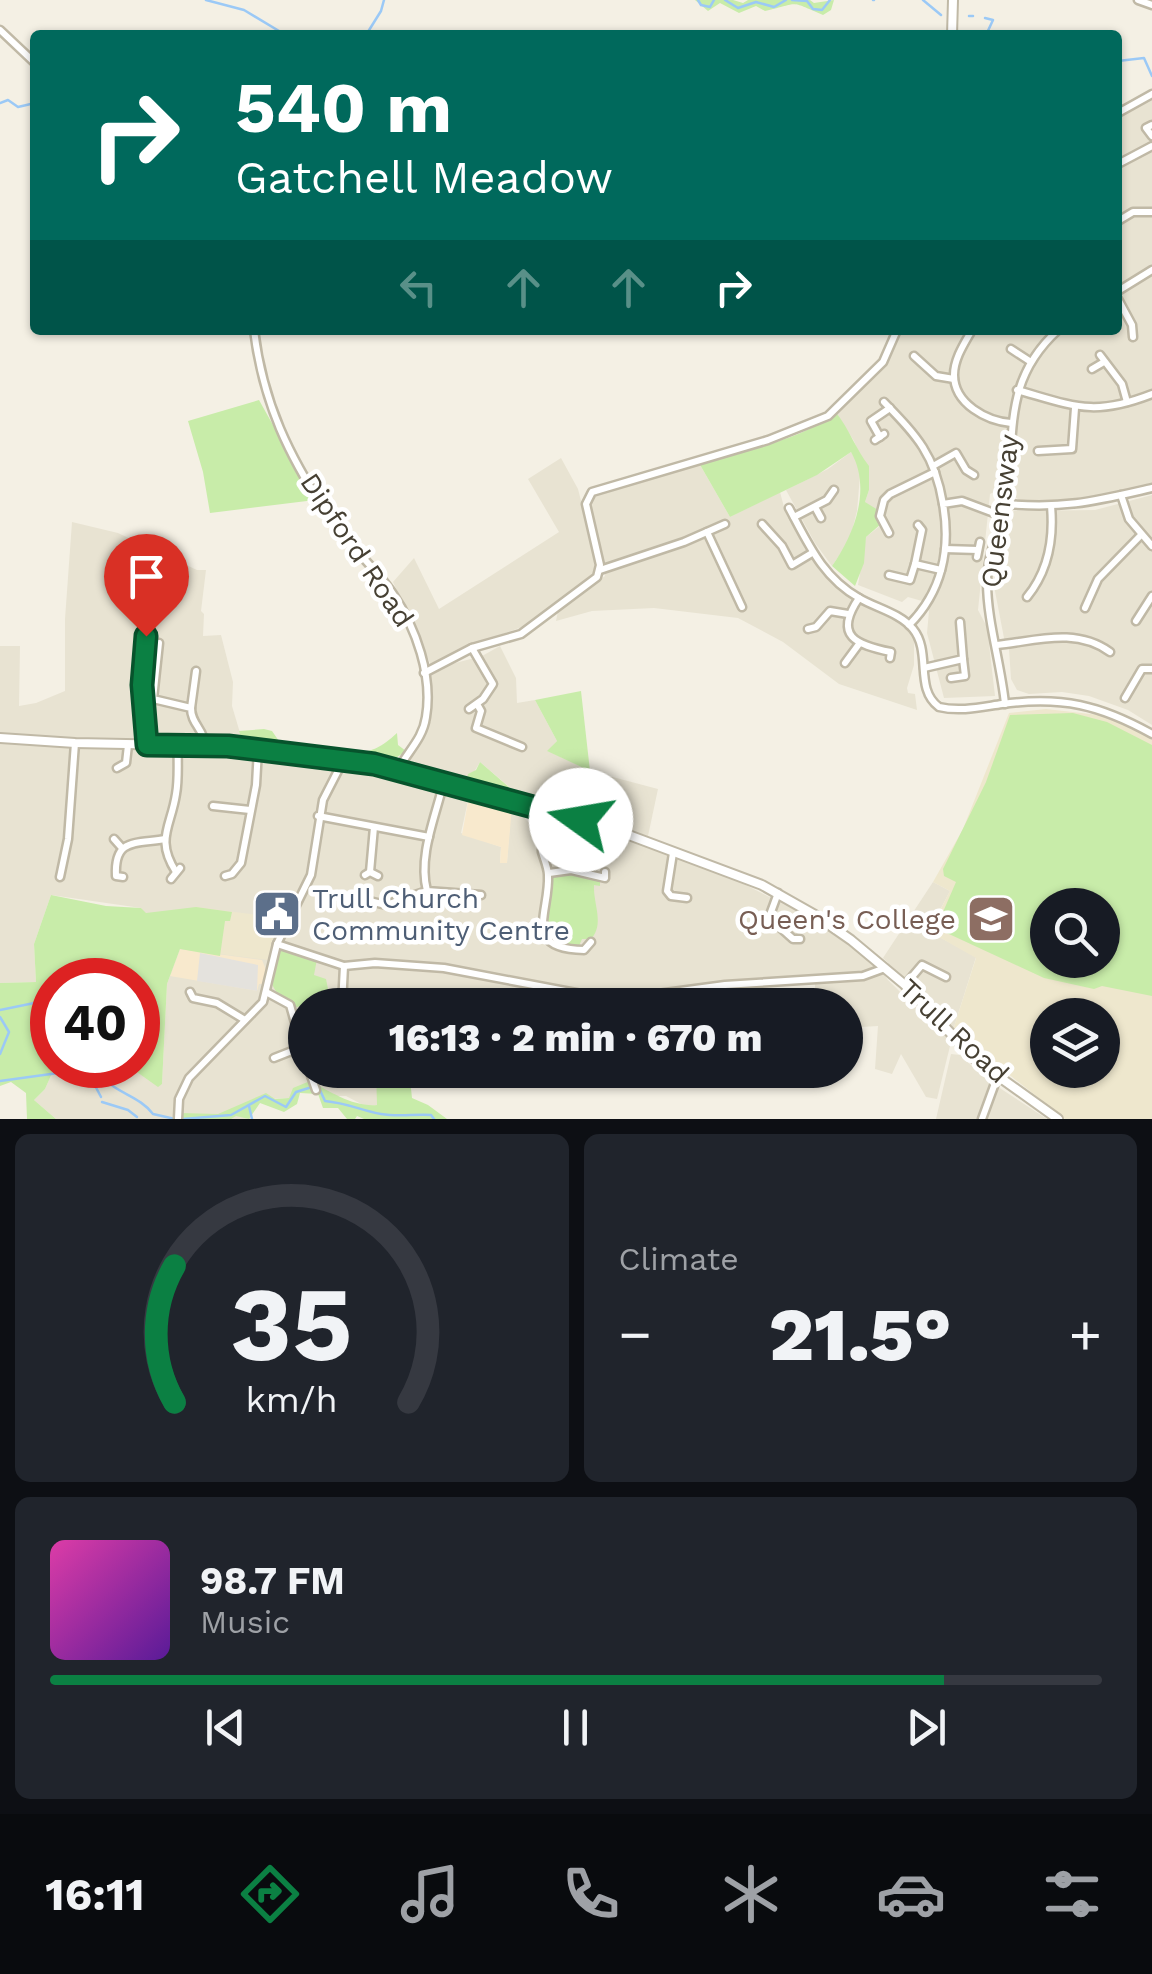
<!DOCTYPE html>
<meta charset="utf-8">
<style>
:root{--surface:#171b24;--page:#20242c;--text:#f1f3f6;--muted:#9ea1a6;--line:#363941;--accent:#0b8043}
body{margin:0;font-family:"Work Sans",sans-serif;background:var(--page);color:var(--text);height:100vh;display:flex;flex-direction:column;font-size:38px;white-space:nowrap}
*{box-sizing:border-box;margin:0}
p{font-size:32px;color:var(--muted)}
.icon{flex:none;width:55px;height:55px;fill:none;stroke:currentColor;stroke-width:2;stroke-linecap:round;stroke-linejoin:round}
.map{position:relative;height:1119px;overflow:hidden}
.drawer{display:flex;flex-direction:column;gap:15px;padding:15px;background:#0d0f14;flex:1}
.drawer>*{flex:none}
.banner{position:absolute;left:30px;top:30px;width:1092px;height:305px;border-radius:10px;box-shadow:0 2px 8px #0004;background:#00695c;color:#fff;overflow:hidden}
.fabs{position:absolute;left:1030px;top:888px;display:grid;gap:20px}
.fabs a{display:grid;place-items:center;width:90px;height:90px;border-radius:50%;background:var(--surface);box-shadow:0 2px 8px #0004;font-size:50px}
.speed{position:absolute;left:30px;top:958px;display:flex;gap:20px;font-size:50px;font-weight:700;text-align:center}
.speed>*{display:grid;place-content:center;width:130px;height:130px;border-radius:50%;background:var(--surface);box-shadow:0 2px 8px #0004;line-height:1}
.speed .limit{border:15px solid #d22;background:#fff;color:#111}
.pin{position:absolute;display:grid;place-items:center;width:85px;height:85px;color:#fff;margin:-102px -42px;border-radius:50% 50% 50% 0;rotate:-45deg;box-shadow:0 0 10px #0007}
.pin .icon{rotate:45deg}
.me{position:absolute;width:110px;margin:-55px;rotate:283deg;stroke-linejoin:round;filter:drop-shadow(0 0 8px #0008)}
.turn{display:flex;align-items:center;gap:35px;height:210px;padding:0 40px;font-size:45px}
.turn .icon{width:130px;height:130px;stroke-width:2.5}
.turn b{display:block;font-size:70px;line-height:85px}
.lanes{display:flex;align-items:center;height:95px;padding:0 40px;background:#0003;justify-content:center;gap:50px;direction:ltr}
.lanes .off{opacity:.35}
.big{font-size:75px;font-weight:800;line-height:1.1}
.drawer .widget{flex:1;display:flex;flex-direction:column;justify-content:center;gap:15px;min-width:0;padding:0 35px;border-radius:15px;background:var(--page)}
.drawer .dial{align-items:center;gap:0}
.dial svg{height:260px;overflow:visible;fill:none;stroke:var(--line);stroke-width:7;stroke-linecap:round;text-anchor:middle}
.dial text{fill:var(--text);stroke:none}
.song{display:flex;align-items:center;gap:30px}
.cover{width:120px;height:120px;border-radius:15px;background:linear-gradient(135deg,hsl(320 70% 55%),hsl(270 70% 35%))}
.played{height:10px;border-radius:5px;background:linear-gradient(90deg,var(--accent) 85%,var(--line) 85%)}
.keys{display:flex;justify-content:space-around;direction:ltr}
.heat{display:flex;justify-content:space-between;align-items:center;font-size:55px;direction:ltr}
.drawer .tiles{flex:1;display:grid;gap:15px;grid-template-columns:1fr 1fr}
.widget:last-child{grid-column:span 2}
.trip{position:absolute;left:288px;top:988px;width:575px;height:100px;border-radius:50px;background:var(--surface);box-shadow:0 2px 8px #0004;font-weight:800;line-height:100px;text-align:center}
.tab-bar{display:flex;height:160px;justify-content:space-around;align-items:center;background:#090b0e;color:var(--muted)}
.tab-bar .icon{width:70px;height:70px}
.tab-bar .current{color:var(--accent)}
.tab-bar b{font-size:45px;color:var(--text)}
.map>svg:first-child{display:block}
.residential{fill:#e8e3d2}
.commercial{fill:#f8e9cd}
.education{fill:#eee7cd;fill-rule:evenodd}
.green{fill:#c8eca9;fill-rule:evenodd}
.parking{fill:#e4e2dd}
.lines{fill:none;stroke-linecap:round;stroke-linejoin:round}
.stream{stroke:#9bc9f6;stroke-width:2.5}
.minor-casing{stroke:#c0b9a6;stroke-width:11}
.tertiary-casing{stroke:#c0b9a6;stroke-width:12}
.minor{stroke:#fff;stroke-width:6}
.tertiary{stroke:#fff;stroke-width:8}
.route-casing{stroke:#07532c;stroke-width:25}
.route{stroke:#0b8043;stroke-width:18}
.labels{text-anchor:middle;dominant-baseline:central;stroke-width:9;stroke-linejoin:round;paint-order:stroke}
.street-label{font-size:28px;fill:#464033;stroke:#fff}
.service-label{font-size:28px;fill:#4e5e75;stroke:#fff;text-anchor:start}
.education-label{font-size:28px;fill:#785e54;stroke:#fff;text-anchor:end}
</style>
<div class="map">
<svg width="1152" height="1119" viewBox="0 0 1152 1119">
<rect width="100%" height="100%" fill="#f4f0e4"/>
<g class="residential">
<polygon points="1152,98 1152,484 1080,501 1031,502 1020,501 1012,494 998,490 990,494 978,610 987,627 995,696 944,698 927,633 929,611 922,601 908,597 902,602 858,585 866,537 880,526 865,502 869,490 868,476 854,441 835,411 884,366 902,330 1118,330 1118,117"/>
<polygon points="851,452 859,465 860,476 857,511 850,539 832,566 815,543 786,490 828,469"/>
<polygon points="561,458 578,489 597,564 595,572 525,626 466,647 431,665 393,582 414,558 439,609 559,532 528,479"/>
<polygon points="699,463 730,517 780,492 784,507 805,549 827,576 863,605 896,620 909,630 914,639 914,665 907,688 908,693 915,694 917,710 839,684 783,642 738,618 654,608 592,611 556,621 558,611 605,576 590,511 593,495"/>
<polygon points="1152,495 1152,725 1128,710 1089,696 1062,692 1029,694 1017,690 1011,679 1009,649 1004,638 994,586 998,549 1010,516 1014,511 1095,510"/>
<polygon points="72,522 118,533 197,570 206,570 201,611 204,614 203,636 221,635 233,682 232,706 243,743 194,737 111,740 0,734 0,646 20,646 19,706 36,703 65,691 65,619"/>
<polygon points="500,646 516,678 517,703 535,700 557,741 548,751 590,771 658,789 648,836 587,815 526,801 480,762 465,787 420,774 408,766 407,761 431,721 429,681 433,672 444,666 482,656"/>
<polygon points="0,742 94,749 211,749 382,771 469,796 461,833 501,847 500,862 507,862 511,810 521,814 536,831 550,833 570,822 585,825 734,879 830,928 874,962 888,980 951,1042 937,1099 926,1097 901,1054 892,1074 875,1069 878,1026 845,1028 845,1005 815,1005 815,982 706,991 705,1005 665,1005 665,997 616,1005 594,1001 593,1005 305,1005 305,1070 376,1070 378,1105 365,1106 346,1096 333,1096 310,1081 289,1098 250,1100 250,1119 56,1119 34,1100 45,1089 53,1071 87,1065 127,1065 158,1086 162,1084 167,984 196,908 148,919 141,908 51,895 34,944 36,982 0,983"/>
<polygon points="933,882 950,891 931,927 932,933 976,957 953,1030 935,1008 883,958"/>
<polygon points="951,1054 960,1055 986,1079 1047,1119 936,1119"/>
</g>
<g class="commercial">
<polygon points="469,796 512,807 507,863 500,863 501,847 462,835"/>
<polygon points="180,949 262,960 267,972 265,984 259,984 257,991 170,976"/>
</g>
<g class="education">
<path d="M1046,709l62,7 44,23v380h-87l-112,-89 23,-72 -44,-25 -1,-5 19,-37 -17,-9 30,-53 46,-116zM1048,905h54v55h-54zM1048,1015h54v55h-54z"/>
<polygon points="196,907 265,916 267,929 273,937 268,960 180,949"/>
</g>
<g class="green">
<path d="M695,0h38l10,3 5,-3h62l4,3 20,-3 -3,10 -8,5c-36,-15 -21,-12 -58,-4l-9,-5 -17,7 -19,-10 -12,8z"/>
<polygon points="259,400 315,500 210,513 203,472 188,421"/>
<path d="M835,411c15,19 21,39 34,55v24l-4,12 13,8 3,14 -15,13 -2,26 -9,23 -23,-20c22,-31 40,-77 19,-114l-34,23 -87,42 -31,-54c37,-11 111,-24 136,-52z"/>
<polygon points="581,691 590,771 547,751 557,741 535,700"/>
<path d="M1073,713l34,9 45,23v251l-50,-10 -8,3 -50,-11 -108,-50 20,-46 -12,-6 -1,-7 43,-87 24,-67zM1048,905h54v55h-54z"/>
<path d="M264,729l8,2 9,13c13,2 27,0 41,2 35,4 45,15 75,-13l1,12 8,6 -16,11 -147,-19 -4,-12z"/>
<polygon points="480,762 526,802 465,787 468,774 476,770"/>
<path d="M572,872l28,8v6l-6,-1c-1,19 11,39 -3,54h-9l-4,9 -24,-7 -10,-13 7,-51z"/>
<polygon points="51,895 106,906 141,908 146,913 196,907 232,912 230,921 225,921 220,956 180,949 167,984 162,1084 158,1087 127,1065 138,1065 138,980 52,980 52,1065 87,1065 53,1071 45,1089 34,1100 56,1119 27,1119 26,1093 11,1082 0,1086 0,983 36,982 34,944"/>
<path d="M281,949l36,10 -3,16 12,4 4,20 -37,9c-24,-19 -29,-31 -12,-59z"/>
<path d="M376,1070h33l3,28 16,7 19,14h-83l-7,-3 -2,3h-8l-9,-11h-15l-5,-14 -18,-1 -3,11 -13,8 -24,-9 -11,16 -13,-3 -5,3h-50l-1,-6 38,1 48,-21 9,6 14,-1 4,-10 17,-7c21,11 43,26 67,24z"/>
</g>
<polygon class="parking" points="200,953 258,965 257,991 197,981"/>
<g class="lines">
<g class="stream">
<polyline points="206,0 244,10 284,34 300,32 304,35"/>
<polyline points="698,0 701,5 710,7 714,0"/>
<polyline points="725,0 738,8 756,2 774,7 786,0"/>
<polyline points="792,0 807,1 813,9 822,10 830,0"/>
<polyline points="873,0 874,0"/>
<polyline points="923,0 941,15"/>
<polyline points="969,16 973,16"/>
<polyline points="985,18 993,20 986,35"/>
<polyline points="366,35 381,11 384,0"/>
<polyline points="1118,61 1144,58 1152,76"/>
<polyline points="0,103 8,100 18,107 35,103"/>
<polyline points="0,1010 44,1001 52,1026"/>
<polyline points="0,1017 9,1032 0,1054"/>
<path d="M102,1065l-1,9c12,19 38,21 52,40l22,5"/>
<polyline points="0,1081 80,1070 89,1074 101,1097"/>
<path d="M319,1088l6,13c22,2 35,9 56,13 17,3 33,0 50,1l3,4"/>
<polyline points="102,1102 128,1110 137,1117"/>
<polyline points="249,1106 252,1119"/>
<polyline points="183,1119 231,1115 265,1096 286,1107 296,1092 312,1087"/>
</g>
<g class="minor-casing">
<g id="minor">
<polyline points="1138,0 1152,5"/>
<polyline points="0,30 35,63"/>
<polyline points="1118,113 1152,94"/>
<polyline points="1152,125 1146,128 1152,136"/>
<polyline points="1118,164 1152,146"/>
<polyline points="1118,221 1133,212 1152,212"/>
<polyline points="1118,291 1152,270"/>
<polyline points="1118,299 1132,325 1133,337"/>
<path d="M254,330c9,73 35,127 76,188 19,28 45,49 63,76 23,34 40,82 33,123 -3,22 -19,35 -28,53"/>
<path d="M972,330c-8,14 -18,29 -18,45 0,29 33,46 57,48"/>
<polyline points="1011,349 1031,362"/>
<polyline points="1100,355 1122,384 1127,402"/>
<polyline points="914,356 936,376 954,379"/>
<polyline points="1092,369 1104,362"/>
<path d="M1017,390c57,16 76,27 135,4"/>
<path d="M884,402c33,34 51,53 59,102"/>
<polyline points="880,437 871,421 890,408"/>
<polyline points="875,440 884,434"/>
<polyline points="1038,451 1072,449 1075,408"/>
<polyline points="933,466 956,453 966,470 974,475"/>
<polyline points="1121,495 1129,519 1152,546"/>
<path d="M1006,504c60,5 89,-3 146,-16"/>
<polyline points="815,507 821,518"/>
<path d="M789,508c19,35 33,69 70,90 17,10 41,15 54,31 19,23 1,60 26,78 21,5 42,0 63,-3 60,-8 98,1 150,30"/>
<polyline points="794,517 827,500 834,490"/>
<polyline points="762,524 782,546 792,565 812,553"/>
<polyline points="918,525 922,530 915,564 941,570"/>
<polyline points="707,532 742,607"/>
<polyline points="889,533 880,516 884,500 890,494 935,472"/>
<polyline points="945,549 978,550"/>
<polyline points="977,557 980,542"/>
<polyline points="600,570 684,542 725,524"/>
<polyline points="889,575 910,580 915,564"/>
<path d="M1027,597c22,-27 27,-58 24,-91"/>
<path d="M859,598c-26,38 -3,47 32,54l-1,6"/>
<polyline points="1085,608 1098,579 1141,535"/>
<polyline points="1136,621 1152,596"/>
<path d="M909,625c33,-33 42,-76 34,-121l19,-3 40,15"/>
<polyline points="808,629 816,627 830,611 848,614"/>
<polyline points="145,630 147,649 142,685 147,745"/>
<path d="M159,643l-6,56 38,9c0,16 13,21 14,37"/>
<path d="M997,645c39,-4 78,-18 113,7"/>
<polyline points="845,663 859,644"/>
<polyline points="924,668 963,659 960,622"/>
<polyline points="424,673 472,648 521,634 597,577 600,565 586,504 592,492 768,440 828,416 883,362 897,330"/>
<polyline points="951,678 965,676 963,659"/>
<polyline points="1125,698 1142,669 1152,669"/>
<polyline points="477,704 481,711 476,728 522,747"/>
<path d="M1005,704c-4,-40 -18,-83 -18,-122 0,-29 14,-54 19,-82 10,-66 -4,-119 52,-170"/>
<polyline points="191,708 196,671"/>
<polyline points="469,709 483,699 493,684 472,648"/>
<polyline points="117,768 126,763 128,745"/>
<path d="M443,785c-8,33 -25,72 -16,106l54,4"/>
<polyline points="213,806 250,810"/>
<path d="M545,811c-3,14 -4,27 -3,41 2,7 6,16 6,23 2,38 -27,74 36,75l7,-8"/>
<polyline points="318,816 429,837"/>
<polyline points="114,839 122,848"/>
<polyline points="673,853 667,891 671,896 687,898"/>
<path d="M176,872c-21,-33 -5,-45 0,-78 3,-16 1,-33 2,-49"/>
<polyline points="370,872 374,827"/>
<polyline points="549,873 571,870 605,878 605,872"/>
<polyline points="365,875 370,872 378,876"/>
<polyline points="225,876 232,874 241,863 256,785 258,749"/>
<polyline points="60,877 68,839 75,743"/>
<path d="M123,877l-7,-1c-2,-38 19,-32 49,-37"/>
<polyline points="171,879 180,868"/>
<polyline points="778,893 771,912 773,921 793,939 800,939"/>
<polyline points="361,899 386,905 427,891"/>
<polyline points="277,944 344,966 375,963 444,968 613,1000 725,985 863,976 885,968"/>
<polyline points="905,985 922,965 946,977"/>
<polyline points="190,992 193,998 217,1003 245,1020"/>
<polyline points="266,992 290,1005 305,1058"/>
<polyline points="342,1005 344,966"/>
<polyline points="274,1058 302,1047"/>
<polyline points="309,1070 316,1090"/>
<polyline points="178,1119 179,1099 189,1078 263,1002 277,944 311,875 323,800 343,761"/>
<polyline points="982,1119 998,1075"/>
</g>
</g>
<g class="tertiary-casing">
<g id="tertiary">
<polyline points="952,35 953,0"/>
<polyline points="0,738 75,743 228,746 374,764 610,828 762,885 815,915 851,940 905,985 977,1061 1058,1119"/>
</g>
</g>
<use href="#minor" class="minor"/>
<use href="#tertiary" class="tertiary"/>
</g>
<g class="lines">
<g class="route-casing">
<polyline id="route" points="146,636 142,685 147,745 228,746 374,764 581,820"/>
</g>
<use href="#route" class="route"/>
</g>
<defs>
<g id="civic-square" transform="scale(2.5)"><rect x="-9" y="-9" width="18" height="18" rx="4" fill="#5c6f8a" stroke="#fff"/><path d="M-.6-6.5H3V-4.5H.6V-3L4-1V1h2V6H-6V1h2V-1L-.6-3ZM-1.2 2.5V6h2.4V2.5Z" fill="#fff"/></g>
<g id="school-square" transform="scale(2.5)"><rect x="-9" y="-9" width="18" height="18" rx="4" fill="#8d6e63" stroke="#fff"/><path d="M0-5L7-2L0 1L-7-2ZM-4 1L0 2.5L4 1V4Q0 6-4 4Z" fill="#fff"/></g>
</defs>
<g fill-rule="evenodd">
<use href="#civic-square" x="277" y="914"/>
<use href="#school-square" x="991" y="919"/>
</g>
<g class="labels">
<g class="street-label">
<text transform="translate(1000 511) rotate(-83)">Queensway</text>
<text transform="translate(357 550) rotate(56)">Dipford Road</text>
<text transform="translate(954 1031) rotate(43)">Trull Road</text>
</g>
<g class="service-label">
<text x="312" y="898">Trull Church<tspan x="312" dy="32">Community Centre</tspan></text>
</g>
<g class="education-label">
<text x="956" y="919">Queen's College</text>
</g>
</g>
</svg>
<div class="fabs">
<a><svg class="icon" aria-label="search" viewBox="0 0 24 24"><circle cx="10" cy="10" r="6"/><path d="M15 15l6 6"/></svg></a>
<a><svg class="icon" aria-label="layers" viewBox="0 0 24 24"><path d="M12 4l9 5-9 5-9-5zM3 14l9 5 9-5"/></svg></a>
</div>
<div class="speed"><div class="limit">40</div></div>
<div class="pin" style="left:146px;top:636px;background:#d93025"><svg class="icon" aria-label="arrive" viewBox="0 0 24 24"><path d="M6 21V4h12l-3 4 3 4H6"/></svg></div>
<svg class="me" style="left:581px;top:820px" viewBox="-20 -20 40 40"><circle r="19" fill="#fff"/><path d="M0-13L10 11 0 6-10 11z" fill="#0b8043"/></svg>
<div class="trip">16:13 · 2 min · 670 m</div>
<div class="banner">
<div class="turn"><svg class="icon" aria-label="right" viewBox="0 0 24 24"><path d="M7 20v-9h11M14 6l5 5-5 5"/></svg><div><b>540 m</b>Gatchell Meadow</div></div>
<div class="lanes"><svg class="icon off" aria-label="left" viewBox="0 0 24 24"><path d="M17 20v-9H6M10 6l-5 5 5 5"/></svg><svg class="icon off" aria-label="ahead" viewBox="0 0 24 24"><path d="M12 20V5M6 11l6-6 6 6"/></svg><svg class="icon off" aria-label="ahead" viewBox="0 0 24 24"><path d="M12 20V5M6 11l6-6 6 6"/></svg><svg class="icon" aria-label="right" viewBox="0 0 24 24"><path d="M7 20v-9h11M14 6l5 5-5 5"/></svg></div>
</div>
</div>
<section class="drawer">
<div class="tiles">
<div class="widget dial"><svg viewBox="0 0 100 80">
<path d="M14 69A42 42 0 1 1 86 69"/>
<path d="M14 69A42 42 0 0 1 14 27" stroke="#0b8043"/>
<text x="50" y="56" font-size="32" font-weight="700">35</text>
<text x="50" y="72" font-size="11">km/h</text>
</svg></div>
<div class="widget"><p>Climate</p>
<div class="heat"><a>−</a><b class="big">21.5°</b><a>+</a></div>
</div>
<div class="widget">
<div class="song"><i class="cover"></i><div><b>98.7 FM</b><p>Music</p></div></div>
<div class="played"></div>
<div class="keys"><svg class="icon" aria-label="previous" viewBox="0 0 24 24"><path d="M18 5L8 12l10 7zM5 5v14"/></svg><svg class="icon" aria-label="pause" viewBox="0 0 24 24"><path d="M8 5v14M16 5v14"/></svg><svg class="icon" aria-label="next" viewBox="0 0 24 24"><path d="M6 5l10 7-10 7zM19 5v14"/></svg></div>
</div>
</div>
</section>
<nav class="tab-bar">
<b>16:11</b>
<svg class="icon current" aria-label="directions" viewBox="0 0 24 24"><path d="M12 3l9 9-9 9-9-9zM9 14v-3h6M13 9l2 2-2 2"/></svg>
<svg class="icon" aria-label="music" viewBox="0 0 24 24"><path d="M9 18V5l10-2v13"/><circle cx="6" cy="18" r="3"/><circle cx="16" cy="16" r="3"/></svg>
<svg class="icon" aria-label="phone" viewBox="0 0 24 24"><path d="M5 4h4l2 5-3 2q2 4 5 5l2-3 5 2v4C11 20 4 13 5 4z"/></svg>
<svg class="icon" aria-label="climate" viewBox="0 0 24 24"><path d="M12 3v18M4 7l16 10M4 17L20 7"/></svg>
<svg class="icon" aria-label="car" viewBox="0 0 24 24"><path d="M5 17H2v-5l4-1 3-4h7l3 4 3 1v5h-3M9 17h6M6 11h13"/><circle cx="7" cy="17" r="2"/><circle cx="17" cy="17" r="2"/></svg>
<svg class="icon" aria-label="filters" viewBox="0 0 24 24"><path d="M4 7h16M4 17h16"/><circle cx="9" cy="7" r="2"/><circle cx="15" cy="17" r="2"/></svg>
</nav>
